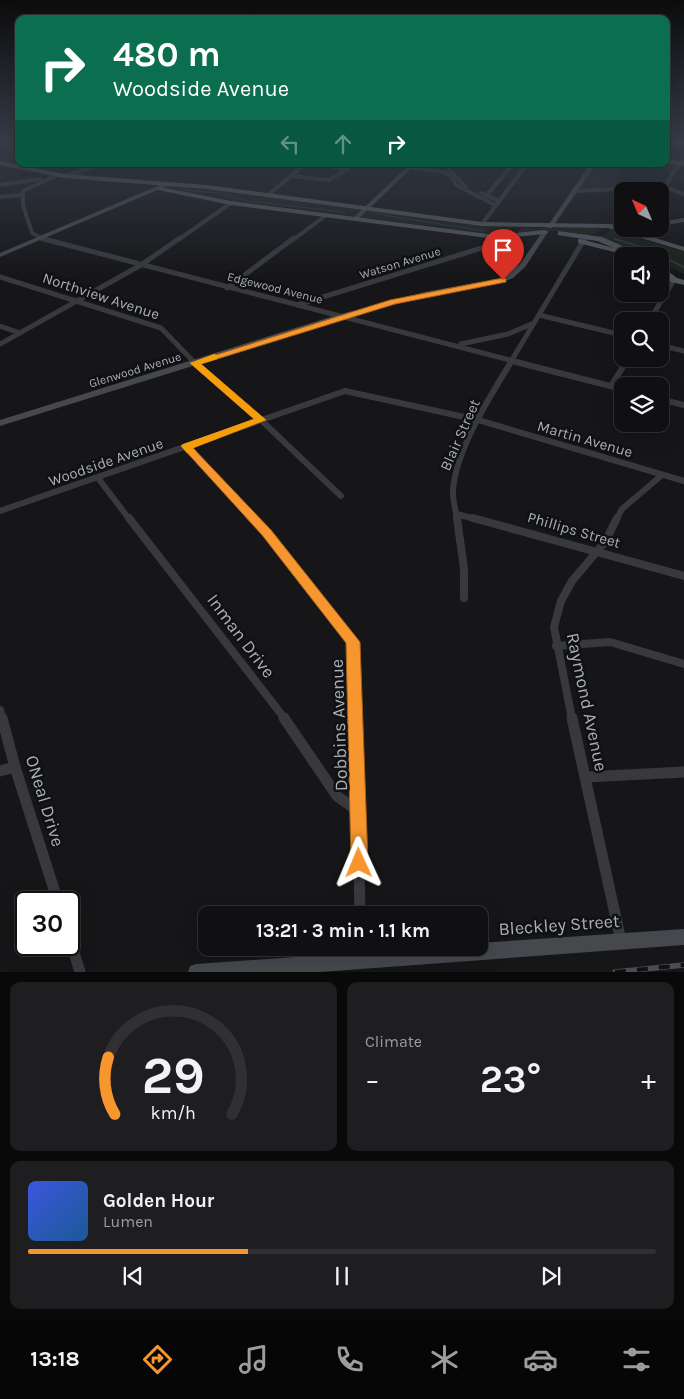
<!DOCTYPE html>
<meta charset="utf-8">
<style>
:root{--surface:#101012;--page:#1e1e20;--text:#f1f3f6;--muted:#9c9d9f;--line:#303032;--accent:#f7952f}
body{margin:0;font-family:Karla,sans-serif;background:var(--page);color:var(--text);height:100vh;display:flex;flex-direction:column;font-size:19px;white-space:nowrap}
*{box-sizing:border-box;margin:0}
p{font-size:16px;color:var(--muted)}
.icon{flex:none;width:28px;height:28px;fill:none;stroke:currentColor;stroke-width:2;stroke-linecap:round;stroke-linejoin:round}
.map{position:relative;height:972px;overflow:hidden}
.sheet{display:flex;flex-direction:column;gap:10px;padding:10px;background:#09090a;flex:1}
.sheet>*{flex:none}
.banner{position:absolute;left:15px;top:15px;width:655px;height:152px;border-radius:10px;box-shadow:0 5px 20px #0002,0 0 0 1px var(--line);background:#0b6e4f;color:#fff;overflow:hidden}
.needle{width:32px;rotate:316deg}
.controls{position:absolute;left:614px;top:182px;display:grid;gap:10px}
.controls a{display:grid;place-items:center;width:55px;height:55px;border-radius:10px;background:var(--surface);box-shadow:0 5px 20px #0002,0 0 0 1px var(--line);font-size:25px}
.speed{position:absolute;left:15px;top:891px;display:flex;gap:10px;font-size:25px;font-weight:700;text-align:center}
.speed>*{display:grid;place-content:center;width:65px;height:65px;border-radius:50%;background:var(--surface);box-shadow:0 5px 20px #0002,0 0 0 1px var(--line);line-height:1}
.speed .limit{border:2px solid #111;border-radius:8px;background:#fff;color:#111}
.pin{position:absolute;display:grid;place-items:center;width:42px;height:42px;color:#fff;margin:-51px -21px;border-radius:50% 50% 50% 0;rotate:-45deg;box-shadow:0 0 5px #0007}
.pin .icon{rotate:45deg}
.me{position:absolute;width:55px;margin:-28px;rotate:359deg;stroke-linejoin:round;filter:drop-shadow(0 0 4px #0008)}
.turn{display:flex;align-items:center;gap:18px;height:105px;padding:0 15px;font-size:22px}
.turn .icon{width:65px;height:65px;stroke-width:2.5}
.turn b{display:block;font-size:35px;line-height:42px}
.lanes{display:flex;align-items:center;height:48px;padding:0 15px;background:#0003;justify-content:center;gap:25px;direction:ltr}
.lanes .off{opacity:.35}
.big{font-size:38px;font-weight:700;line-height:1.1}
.sheet .widget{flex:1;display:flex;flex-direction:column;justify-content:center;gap:8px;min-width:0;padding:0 18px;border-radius:10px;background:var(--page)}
.sheet .dial{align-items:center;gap:0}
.dial svg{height:130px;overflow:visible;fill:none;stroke:var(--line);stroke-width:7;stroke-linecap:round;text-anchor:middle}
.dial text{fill:var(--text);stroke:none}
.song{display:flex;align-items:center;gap:15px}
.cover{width:60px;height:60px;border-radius:8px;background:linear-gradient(135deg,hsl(230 70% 55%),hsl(210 70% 35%))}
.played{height:5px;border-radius:2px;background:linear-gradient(90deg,var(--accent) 35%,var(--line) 35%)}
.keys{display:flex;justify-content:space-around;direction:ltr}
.heat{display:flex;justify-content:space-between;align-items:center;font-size:28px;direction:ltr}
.sheet .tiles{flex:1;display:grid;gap:10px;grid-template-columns:1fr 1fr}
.widget:last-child{grid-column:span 2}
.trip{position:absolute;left:198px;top:906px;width:290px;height:50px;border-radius:10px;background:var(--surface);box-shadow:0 5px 20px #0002,0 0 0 1px var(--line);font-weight:700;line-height:50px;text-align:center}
.tab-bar{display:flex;height:80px;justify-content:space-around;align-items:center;background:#060607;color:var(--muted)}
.tab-bar .icon{width:35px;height:35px}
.tab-bar .current{color:var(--accent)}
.tab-bar b{font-size:22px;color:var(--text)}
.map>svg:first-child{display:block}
.built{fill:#222225}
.green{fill:#1c231c}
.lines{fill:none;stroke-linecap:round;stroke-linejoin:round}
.stream-far1{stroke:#2c383c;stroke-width:1}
.stream{stroke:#2c383c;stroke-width:2}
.street-far4{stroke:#37393d;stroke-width:4}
.street-far3{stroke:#37393d;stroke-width:5}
.street-far2{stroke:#37393d;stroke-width:6}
.street-far1{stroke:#37393d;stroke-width:8}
.street{stroke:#37393d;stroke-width:11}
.secondary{fill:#45484d;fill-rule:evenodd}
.primary{fill:#53565c;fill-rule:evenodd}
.rail-casing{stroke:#4a4d52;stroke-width:5.5}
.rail{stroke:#111113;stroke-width:4;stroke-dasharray:11;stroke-linecap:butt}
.route{fill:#f7952f;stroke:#a1611f}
.slow{fill:#f59e0b}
.labels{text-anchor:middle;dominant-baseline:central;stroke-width:5;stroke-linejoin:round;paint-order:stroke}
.far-street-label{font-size:12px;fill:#a8afb8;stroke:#111113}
.street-label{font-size:15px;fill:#a8afb8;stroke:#111113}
.near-street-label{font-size:18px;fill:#a8afb8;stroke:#111113}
</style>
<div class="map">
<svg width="684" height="972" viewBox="0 0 684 972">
<rect width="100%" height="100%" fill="#161618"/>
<polygon class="built" points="596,164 623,164 618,178 631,180 636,186 579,189"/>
<g class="green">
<polygon points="169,185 216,189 261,197 314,200 473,224 512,227 511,234 492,234 229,200 164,188"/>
<polygon points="593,227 604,230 591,235 553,231 519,234 517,232 522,228"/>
<polygon points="611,230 684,252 684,274 660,263 660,256 647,256 599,237"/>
</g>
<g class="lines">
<g class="stream-far1">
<polyline points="183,190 219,193"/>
<polyline points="224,194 248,201 344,212"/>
<polyline points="377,214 484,231"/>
<polyline points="615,239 617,240"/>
</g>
<polyline class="stream" points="615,239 645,248 684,267"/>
<g class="street-far4">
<polyline points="672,142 684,143"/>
<polyline points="684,160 674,171 665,187 684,194"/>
<polyline points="409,167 444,172 452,177 456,185 495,205"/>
<polyline points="449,170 466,187"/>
<polyline points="64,176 103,164"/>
<polyline points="291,176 329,180 348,169 315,164"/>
<polyline points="0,185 40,179"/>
<polyline points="574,191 665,187"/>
<polyline points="481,193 499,201"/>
<polyline points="267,196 305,164"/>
<polyline points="486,196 513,164"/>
<polyline points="0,197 22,195"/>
<polyline points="482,224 527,164"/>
<polyline points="45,240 32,233 23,205 23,191 58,175"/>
<polyline points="178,240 231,203"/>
<polyline points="293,240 326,215"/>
<polyline points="504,240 508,237"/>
<polyline points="584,240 586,236"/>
</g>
<g class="street-far3">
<polyline points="40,238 521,363"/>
<polyline points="0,277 161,328 195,363"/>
<polyline points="227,288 294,238"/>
<polyline points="297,305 498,243 506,238"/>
<polyline points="539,315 622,335"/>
<polyline points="649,321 674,280"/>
<polyline points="0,326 20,333"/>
<polyline points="0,344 141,265 180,238"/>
<polyline points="461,344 508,334 534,323"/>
<polyline points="660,345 684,351"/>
<polyline points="510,363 585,238"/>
<polyline points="626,363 628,359"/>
</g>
<g class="street-far2">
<polyline points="194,362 261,420 341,496"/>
<polyline points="516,362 622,389"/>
<polyline points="611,386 626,362"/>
<polyline points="660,399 684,405"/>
<polyline points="186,447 255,520"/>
<polyline points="98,478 130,520"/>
<polyline points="0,511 345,391 478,420 684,481"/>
<polyline points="457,514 478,520"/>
<path d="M457,520c-1,-10 -5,-21 -4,-31 4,-42 37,-92 58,-127"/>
<polyline points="616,520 622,509 662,475"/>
</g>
<g class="street-far1">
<polyline points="129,518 285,719"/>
<polyline points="254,518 353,642 356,719"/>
<polyline points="457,518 464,569 464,598"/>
<polyline points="473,518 684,576"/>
<polyline points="556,646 610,642 684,664"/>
<polyline points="0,710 2,719"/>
<polyline points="572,719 554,627 561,601 572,581 605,542 617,518"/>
</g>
<g class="street">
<polyline points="2,718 15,767 58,902"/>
<polyline points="284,718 337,796 358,811"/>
<polyline points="356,718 360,915"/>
<polyline points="572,718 621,941"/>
<polyline points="0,771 15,767"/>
<polyline points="586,777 684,772"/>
<polyline points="69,937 80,972"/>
<polyline points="361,948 361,958"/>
</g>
<g class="secondary">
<polygon points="410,164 416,164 357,220 353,220 353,218"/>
<polygon points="590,164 596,164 552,228 548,228 547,227"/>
<polygon points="167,182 170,184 169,185 0,257 0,253"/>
<polygon points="684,218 684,222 660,226 660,222"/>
<polygon points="622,223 622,227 608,228 605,226 608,224"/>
<polygon points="543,231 548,232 525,267 513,278 505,281 426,296 343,319 0,426 0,420 337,315 425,292 501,278 520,264"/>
<polygon points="684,929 684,945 320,972 188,972 190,966 196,964 422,948 479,948 479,943"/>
</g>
<g class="primary">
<polygon points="666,159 684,162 684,166 666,163"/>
<polygon points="0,161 64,174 207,185 482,222 608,224 646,235 655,229 660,229 660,227 663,229 662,231 652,237 684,247 684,251 608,228 482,226 207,189 64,178 0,165"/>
<polygon points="160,187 231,201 496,235 545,230 549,232 545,234 496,239 231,205 158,190 158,188"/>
<polygon points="558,231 602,237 646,256 636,256 626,252 622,254 578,243 578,239 581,239 614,248 597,241 558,235"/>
<polygon points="660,265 677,278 684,280 684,285 671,282 660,271"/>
</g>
<g class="rail-casing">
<polyline id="rail" points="615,972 684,965"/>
</g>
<use href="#rail" class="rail"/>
</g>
<linearGradient id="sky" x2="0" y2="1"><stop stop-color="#0c0c0d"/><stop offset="0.51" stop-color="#363c48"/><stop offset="1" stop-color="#363c48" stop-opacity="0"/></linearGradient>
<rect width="684" height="278" fill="url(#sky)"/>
<polygon class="route" points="503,278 506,279 506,282 395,304 201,364 266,420 193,448 271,530 360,642 368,863 366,869 359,871 353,869 351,863 346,643 262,535 181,446 254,419 190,363 390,300"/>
<polygon class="slow" points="214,354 217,355 217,359 201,364 266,420 193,448 196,451 194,453 187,453 181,446 183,444 254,419 190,363"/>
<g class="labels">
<g class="far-street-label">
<text transform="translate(400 263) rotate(-17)">Watson Avenue</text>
<text transform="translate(275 288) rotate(14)">Edgewood Avenue</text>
<text transform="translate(135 370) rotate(-17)">Glenwood Avenue</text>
</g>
<g class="street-label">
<text transform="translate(101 296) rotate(18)">Northview Avenue</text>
<text transform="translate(460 435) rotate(-66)">Blair Street</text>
<text transform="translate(585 439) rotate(16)">Martin Avenue</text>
<text transform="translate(106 462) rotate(-19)">Woodside Avenue</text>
<text transform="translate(574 530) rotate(16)">Phillips Street</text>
</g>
<g class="near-street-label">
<text transform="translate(241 636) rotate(53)">Inman Drive</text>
<text transform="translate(587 702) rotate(78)">Raymond Avenue</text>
<text transform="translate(339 725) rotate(-92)">Dobbins Avenue</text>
<text transform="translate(45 801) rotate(73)">ONeal Drive</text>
<text transform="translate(559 925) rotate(-4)">Bleckley Street</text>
</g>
</g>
</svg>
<div class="controls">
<a><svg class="needle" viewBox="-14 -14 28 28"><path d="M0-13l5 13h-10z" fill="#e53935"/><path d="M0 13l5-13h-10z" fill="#9c9d9f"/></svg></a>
<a><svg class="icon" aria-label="sound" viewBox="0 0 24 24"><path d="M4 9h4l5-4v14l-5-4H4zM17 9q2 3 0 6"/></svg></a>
<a><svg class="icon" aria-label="search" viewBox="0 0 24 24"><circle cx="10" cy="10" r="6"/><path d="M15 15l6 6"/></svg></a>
<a><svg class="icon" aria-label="layers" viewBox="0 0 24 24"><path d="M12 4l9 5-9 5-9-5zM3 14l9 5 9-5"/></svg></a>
</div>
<div class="speed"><div class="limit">30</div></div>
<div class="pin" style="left:503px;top:280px;background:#d93025"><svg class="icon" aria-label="arrive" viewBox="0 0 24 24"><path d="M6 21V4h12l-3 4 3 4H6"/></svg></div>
<svg class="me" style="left:359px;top:863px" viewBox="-20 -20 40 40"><path d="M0-17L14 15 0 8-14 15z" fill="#f7952f" stroke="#fff" stroke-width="4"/></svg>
<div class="trip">13:21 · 3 min · 1.1 km</div>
<div class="banner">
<div class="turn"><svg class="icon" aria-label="right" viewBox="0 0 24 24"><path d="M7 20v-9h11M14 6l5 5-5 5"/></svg><div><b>480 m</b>Woodside Avenue</div></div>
<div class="lanes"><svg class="icon off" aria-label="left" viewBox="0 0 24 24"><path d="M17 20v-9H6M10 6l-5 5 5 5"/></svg><svg class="icon off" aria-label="ahead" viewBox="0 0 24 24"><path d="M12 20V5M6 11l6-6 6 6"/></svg><svg class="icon" aria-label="right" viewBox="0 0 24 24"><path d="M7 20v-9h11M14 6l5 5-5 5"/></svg></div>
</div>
</div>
<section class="sheet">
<div class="tiles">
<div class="widget dial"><svg viewBox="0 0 100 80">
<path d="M14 69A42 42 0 1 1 86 69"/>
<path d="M14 69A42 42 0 0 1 10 34" stroke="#f7952f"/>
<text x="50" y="56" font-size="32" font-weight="700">29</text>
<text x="50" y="72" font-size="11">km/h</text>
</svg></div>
<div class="widget"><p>Climate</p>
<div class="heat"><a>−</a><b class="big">23°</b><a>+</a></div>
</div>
<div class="widget">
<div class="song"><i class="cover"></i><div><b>Golden Hour</b><p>Lumen</p></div></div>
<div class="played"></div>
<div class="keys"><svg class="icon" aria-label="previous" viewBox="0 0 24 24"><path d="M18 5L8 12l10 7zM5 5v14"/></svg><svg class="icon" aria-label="pause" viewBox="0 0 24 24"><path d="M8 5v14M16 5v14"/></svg><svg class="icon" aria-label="next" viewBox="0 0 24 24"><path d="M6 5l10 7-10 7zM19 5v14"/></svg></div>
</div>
</div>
</section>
<nav class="tab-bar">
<b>13:18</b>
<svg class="icon current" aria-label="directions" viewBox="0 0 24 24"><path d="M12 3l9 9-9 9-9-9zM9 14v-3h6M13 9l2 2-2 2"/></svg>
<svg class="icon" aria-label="music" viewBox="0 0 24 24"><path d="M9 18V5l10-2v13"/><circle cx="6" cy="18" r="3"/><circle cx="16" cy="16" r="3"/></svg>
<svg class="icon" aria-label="phone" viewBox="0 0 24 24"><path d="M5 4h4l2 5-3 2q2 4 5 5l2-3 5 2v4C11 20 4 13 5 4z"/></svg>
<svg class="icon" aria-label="climate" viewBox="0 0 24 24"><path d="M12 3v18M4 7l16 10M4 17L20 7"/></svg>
<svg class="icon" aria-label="car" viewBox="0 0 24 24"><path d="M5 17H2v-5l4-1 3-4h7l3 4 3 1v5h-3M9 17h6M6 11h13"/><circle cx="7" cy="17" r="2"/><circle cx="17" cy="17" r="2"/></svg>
<svg class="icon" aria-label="filters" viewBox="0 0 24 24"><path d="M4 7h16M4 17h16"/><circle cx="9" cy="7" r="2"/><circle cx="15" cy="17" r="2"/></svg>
</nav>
